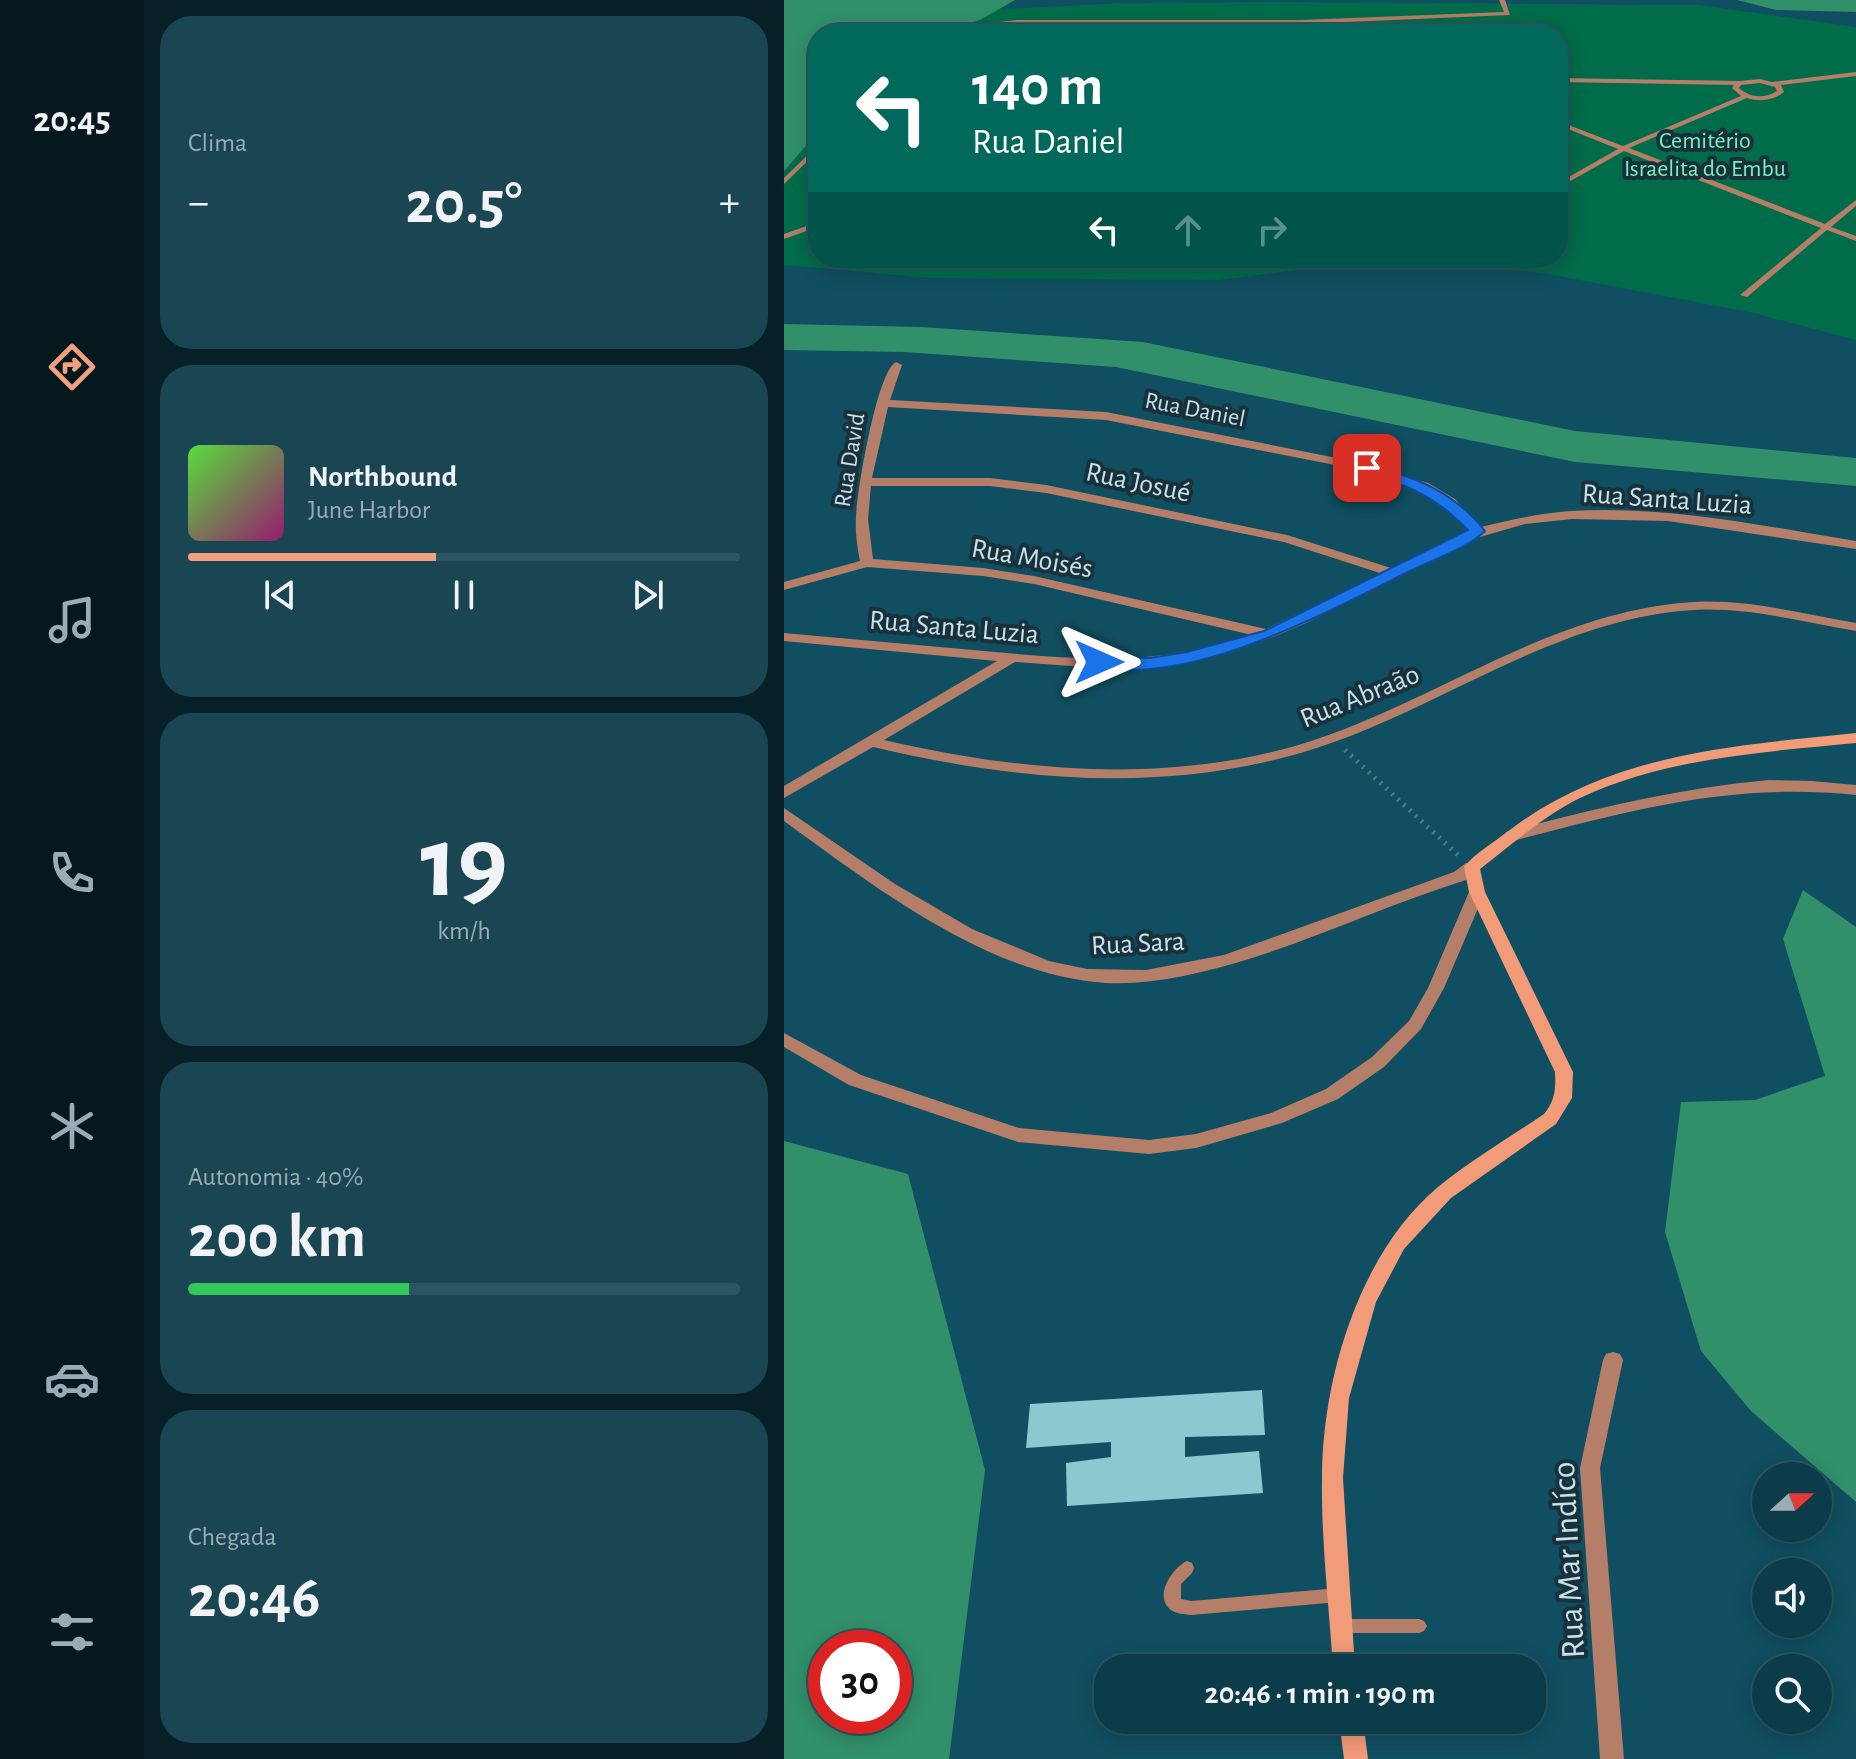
<!DOCTYPE html>
<html lang="pt">
<meta charset="utf-8">
<style>
:root{--surface:#0c3b49;--page:#1a4653;--text:#f1f3f6;--muted:#9aadb4;--line:#2c5561;--accent:#f2a07f}
body{margin:0;font-family:"Alegreya Sans",sans-serif;background:var(--page);color:var(--text);height:100vh;display:flex;flex-direction:column;font-size:30px;white-space:nowrap}
*{box-sizing:border-box;margin:0}
p{font-size:26px;color:var(--muted)}
.icon{flex:none;width:44px;height:44px;fill:none;stroke:currentColor;stroke-width:2;stroke-linecap:round;stroke-linejoin:round}
.map{position:relative;flex:1;overflow:hidden}
.side{display:flex;flex-direction:column;gap:16px;padding:16px;background:#072028;width:640px}
.side>*{flex:none}
.banner{position:absolute;left:24px;top:24px;width:760px;height:244px;border-radius:32px;box-shadow:0 4px 20px #0003,0 0 0 2px var(--line);background:#00695c;color:#fff;overflow:hidden}
.needle{width:52px;rotate:69deg}
.buttons{position:absolute;left:968px;top:1462px;display:grid;gap:16px}
.buttons a{display:grid;place-items:center;width:80px;height:80px;border-radius:50%;background:var(--surface);box-shadow:0 4px 20px #0003,0 0 0 2px var(--line);font-size:40px}
.speed{position:absolute;left:24px;top:1630px;display:flex;gap:16px;font-size:40px;font-weight:700;text-align:center}
.speed>*{display:grid;place-content:center;width:104px;height:104px;border-radius:50%;background:var(--surface);box-shadow:0 4px 20px #0003,0 0 0 2px var(--line);line-height:1}
.speed .limit{border:12px solid #d22;background:#fff;color:#111}
.pin{position:absolute;display:grid;place-items:center;width:68px;height:68px;color:#fff;margin:-34px;border-radius:16px;box-shadow:0 4px 12px #0006}
.me{position:absolute;width:88px;margin:-44px;rotate:90deg;stroke-linejoin:round;filter:drop-shadow(0 0 6px #0008)}
.turn{display:flex;align-items:center;gap:28px;height:168px;padding:0 32px;font-size:36px}
.turn .icon{width:104px;height:104px;stroke-width:2.5}
.turn b{display:block;font-size:56px;line-height:68px}
.lanes{display:flex;align-items:center;height:76px;padding:0 32px;background:#0003;justify-content:center;gap:40px;direction:ltr}
.lanes .off{opacity:.35}
.big{font-size:60px;font-weight:600;line-height:1.1}
.side .widget{flex:1;display:flex;flex-direction:column;justify-content:center;gap:12px;min-width:0;padding:0 28px;border-radius:32px;background:var(--page)}
.side .dial{align-items:center;gap:0}
.dial b{font-size:104px;line-height:1}
.song{display:flex;align-items:center;gap:24px}
.cover{width:96px;height:96px;border-radius:12px;background:linear-gradient(135deg,hsl(110 70% 55%),hsl(320 70% 35%))}
.played{height:8px;border-radius:4px;background:linear-gradient(90deg,var(--accent) 45%,var(--line) 45%)}
.keys{display:flex;justify-content:space-around;direction:ltr}
.heat{display:flex;justify-content:space-between;align-items:center;font-size:44px;direction:ltr}
.charge{height:12px;border-radius:6px;background:linear-gradient(90deg,#34c759 40%,var(--line) 0)}
.trip{position:absolute;left:310px;top:1654px;width:452px;height:80px;border-radius:32px;background:var(--surface);box-shadow:0 4px 20px #0003,0 0 0 2px var(--line);font-weight:600;line-height:80px;text-align:center}
main{display:flex;flex:1;min-height:0}
.menu{display:flex;flex-direction:column;width:144px;justify-content:space-around;align-items:center;background:#05181d;color:var(--muted)}
.menu .icon{width:56px;height:56px}
.menu .active{color:var(--accent)}
.menu b{font-size:36px;color:var(--text)}
.map>svg:first-child{display:block}
.green{fill:#006c49}
.forest{fill:#31906a;fill-rule:evenodd}
.building{fill:#88cad0}
.lines{fill:none;stroke-linecap:round;stroke-linejoin:round}
.path{stroke:#487d8c;stroke-width:5;stroke-dasharray:2 6;stroke-linecap:butt}
.service{fill:#b57e68;fill-rule:evenodd}
.minor{fill:#b57e68;fill-rule:evenodd}
.secondary{fill:#f19b78;fill-rule:evenodd}
.route{fill:#1a73e8;stroke:#114b97;stroke-width:2}
.labels{text-anchor:middle;dominant-baseline:central;stroke-width:8;stroke-linejoin:round;paint-order:stroke}
.far-park-label{font-size:24px;fill:#76f3bc;stroke:#19313a}
.far-street-label{font-size:24px;fill:#c6e2ed;stroke:#19313a}
.street-label{font-size:28px;fill:#c6e2ed;stroke:#19313a}
.near-street-label{font-size:34px;fill:#c6e2ed;stroke:#19313a}
</style>
<main>
<nav class="menu">
<b>20:45</b>
<svg class="icon active" aria-label="directions" viewBox="0 0 24 24"><path d="M12 3l9 9-9 9-9-9zM9 14v-3h6M13 9l2 2-2 2"/></svg>
<svg class="icon" aria-label="music" viewBox="0 0 24 24"><path d="M9 18V5l10-2v13"/><circle cx="6" cy="18" r="3"/><circle cx="16" cy="16" r="3"/></svg>
<svg class="icon" aria-label="phone" viewBox="0 0 24 24"><path d="M5 4h4l2 5-3 2q2 4 5 5l2-3 5 2v4C11 20 4 13 5 4z"/></svg>
<svg class="icon" aria-label="climate" viewBox="0 0 24 24"><path d="M12 3v18M4 7l16 10M4 17L20 7"/></svg>
<svg class="icon" aria-label="car" viewBox="0 0 24 24"><path d="M5 17H2v-5l4-1 3-4h7l3 4 3 1v5h-3M9 17h6M6 11h13"/><circle cx="7" cy="17" r="2"/><circle cx="17" cy="17" r="2"/></svg>
<svg class="icon" aria-label="filters" viewBox="0 0 24 24"><path d="M4 7h16M4 17h16"/><circle cx="9" cy="7" r="2"/><circle cx="15" cy="17" r="2"/></svg>
</nav>
<section class="side">
<div class="widget"><p>Clima</p>
<div class="heat"><a>−</a><b class="big">20.5°</b><a>+</a></div>
</div>
<div class="widget">
<div class="song"><i class="cover"></i><div><b>Northbound</b><p>June Harbor</p></div></div>
<div class="played"></div>
<div class="keys"><svg class="icon" aria-label="previous" viewBox="0 0 24 24"><path d="M18 5L8 12l10 7zM5 5v14"/></svg><svg class="icon" aria-label="pause" viewBox="0 0 24 24"><path d="M8 5v14M16 5v14"/></svg><svg class="icon" aria-label="next" viewBox="0 0 24 24"><path d="M6 5l10 7-10 7zM19 5v14"/></svg></div>
</div>
<div class="widget dial"><b>19</b><p>km/h</p></div>
<div class="widget"><p>Autonomia · 40%</p><b class="big">200 km</b><div class="charge"></div></div>
<div class="widget"><p>Chegada</p><b class="big">20:46</b></div>
</section>
<div class="map">
<svg width="1072" height="1759" viewBox="0 0 1072 1759">
<rect width="100%" height="100%" fill="#104f61"/>
<polygon class="green" points="491,2 915,5 1072,27 1072,340 970,313 759,273 590,260 435,280 148,278 0,265 0,129 34,100 34,258 774,258 774,34 124,34 160,12 340,3"/>
<g class="forest">
<polygon points="0,0 231,0 196,20 152,34 34,34 34,132 0,171"/>
<polygon points="953,0 1072,0 1072,12 992,10"/>
<polygon points="0,324 137,327 359,342 791,431 1072,458 1072,486 791,462 332,367 120,352 0,350"/>
<polygon points="1019,890 1072,927 1072,1502 967,1411 917,1351 881,1232 897,1102 971,1100 1041,1076 999,939"/>
<path d="M0,1141l124,33 77,296 -36,289h-165zM110,1648v68h-68v-68z"/>
</g>
<polygon class="building" points="478,1390 481,1435 401,1437 401,1457 475,1451 479,1493 283,1506 282,1463 327,1457 327,1442 242,1448 246,1404"/>
<g class="lines">
<polyline class="path" points="561,750 674,855"/>
<g class="service">
<polygon points="715,0 721,0 726,15 516,24 233,24 207,27 182,34 173,34 206,23 233,20 516,20 720,12"/>
<path d="M1072,72v4l-75,9 3,7c-11,9 -24,10 -37,6l-118,50 196,76 31,-24v6l-25,21 25,9v5l-29,-11 -80,67 -7,-2 81,-67 -197,-77 -66,37v-5l60,-34 -60,-24v-4l65,25 118,-50 -9,-8 2,-3 -176,-3v-4l181,3 21,-2 12,3zM976,83l15,4 2,4c-13,8 -26,7 -38,-3l2,-3z"/>
<polygon points="34,145 34,151 0,184 0,178"/>
<polygon points="34,222 34,227 0,239 0,234"/>
<path d="M403,1561l5,2 2,5 -2,5 -11,11v15l10,2 148,-13 5,2 3,5 -3,5 -5,2 -148,13c-6,-1 -15,-1 -20,-5 -18,-13 1,-42 16,-49z"/>
<polygon points="557,1619 635,1619 640,1621 643,1626 640,1631 635,1633 557,1633 552,1631 549,1626 552,1621"/>
</g>
<g class="minor">
<path d="M112,362l6,3 -12,35 216,12 241,48 81,23 27,16 26,28c30,-7 59,-14 90,-16 95,-6 192,15 285,30v8l-188,-28 -96,-2 -47,5 -59,17 -160,82 -33,14 -51,17 -35,7 -51,6h-51l-70,-5 -131,78c130,30 265,43 396,10 143,-37 262,-139 414,-148 54,-3 109,12 162,21v8c-53,-9 -108,-24 -162,-21 -149,9 -267,111 -408,147 -138,36 -276,22 -413,-10l-89,51v-12l213,-125 -213,-20v-8c63,6 126,11 189,17 95,9 189,18 279,-15l-218,-51 -51,-8 -116,-9 -83,23v-8l76,-21c-3,-15 -5,-29 -4,-44 1,-26 21,-146 40,-155zM104,407l218,13 239,47 75,22 25,16 25,25 -76,39 -107,-34 -241,-50 -56,-7h-118zM87,486h119l56,7 238,49 99,32 -117,55 -232,-53 -51,-8 -110,-9 -5,-40z"/>
<path d="M985,780l43,1 44,4v10c-125,-13 -224,15 -344,46l-8,-5 2,-4c87,-23 173,-44 263,-52z"/>
<path d="M0,808l111,76 77,45 77,32 38,8 59,1 78,-15 230,-83 12,-9h12l2,4 -14,13c-74,23 -144,56 -217,79 -46,14 -95,26 -143,24 -117,-7 -231,-96 -322,-162z"/>
<polygon points="693,887 701,892 660,988 637,1029 600,1067 554,1099 498,1123 412,1148 365,1154 234,1142 65,1085 0,1047 0,1033 77,1075 235,1128 365,1140 412,1134 487,1113 542,1089 588,1057 625,1021 644,988 685,892"/>
<polygon points="829,1352 836,1354 839,1360 816,1468 840,1759 816,1759 796,1468 819,1360 822,1354"/>
</g>
<g class="secondary">
<path d="M1072,733v10c-92,9 -191,15 -276,55 -37,18 -67,46 -100,71l5,23 88,180 -1,26 -16,26 -105,74 -47,51 -28,53 -27,96 -6,80 12,190h-22c-4,-63 -12,-126 -11,-189 0,-100 37,-226 116,-292 33,-27 71,-49 106,-73 11,-13 12,-25 11,-42l-86,-180 -5,-25c11,-14 29,-24 43,-35 103,-79 224,-86 349,-99z"/>
<polygon points="555,1720 579,1720 584,1759 560,1759"/>
</g>
</g>
<path class="route" d="M583,464c47,13 87,27 118,67 -18,18 -52,28 -75,40 -83,41 -221,117 -316,95l-3,-4 8,-5 51,1 37,-6 77,-21 204,-101c-35,-36 -60,-44 -106,-59v-6z"/>
<g class="labels">
<g class="far-park-label">
<text x="921" y="141">Cemitério<tspan x="921" dy="28">Israelita do Embu</tspan></text>
</g>
<g class="far-street-label">
<text transform="translate(411 410) rotate(11)">Rua Daniel</text>
<text transform="translate(66 460) rotate(-81)">Rua David</text>
</g>
<g class="street-label">
<text transform="translate(354 483) rotate(12)">Rua Josué</text>
<text transform="translate(883 500) rotate(4)">Rua Santa Luzia</text>
<text transform="translate(248 559) rotate(10)">Rua Moisés</text>
<text transform="translate(170 628) rotate(5)">Rua Santa Luzia</text>
<text transform="translate(576 697) rotate(-22)">Rua Abraão</text>
<text transform="translate(354 944) rotate(-3)">Rua Sara</text>
</g>
<g class="near-street-label">
<text transform="translate(785 1560) rotate(-93)">Rua Mar Indíco</text>
</g>
</g>
</svg>
<div class="buttons">
<a><svg class="needle" viewBox="-14 -14 28 28"><path d="M0-13l5 13h-10z" fill="#e53935"/><path d="M0 13l5-13h-10z" fill="#9aadb4"/></svg></a>
<a><svg class="icon" aria-label="sound" viewBox="0 0 24 24"><path d="M4 9h4l5-4v14l-5-4H4zM17 9q2 3 0 6"/></svg></a>
<a><svg class="icon" aria-label="search" viewBox="0 0 24 24"><circle cx="10" cy="10" r="6"/><path d="M15 15l6 6"/></svg></a>
</div>
<div class="speed"><div class="limit">30</div></div>
<div class="pin" style="left:583px;top:468px;background:#d93025"><svg class="icon" aria-label="arrive" viewBox="0 0 24 24"><path d="M6 21V4h12l-3 4 3 4H6"/></svg></div>
<svg class="me" style="left:315px;top:662px" viewBox="-20 -20 40 40"><path d="M0-17L14 15 0 8-14 15z" fill="#1a73e8" stroke="#fff" stroke-width="4"/></svg>
<div class="trip">20:46 · 1 min · 190 m</div>
<div class="banner">
<div class="turn"><svg class="icon" aria-label="left" viewBox="0 0 24 24"><path d="M17 20v-9H6M10 6l-5 5 5 5"/></svg><div><b>140 m</b>Rua Daniel</div></div>
<div class="lanes"><svg class="icon" aria-label="left" viewBox="0 0 24 24"><path d="M17 20v-9H6M10 6l-5 5 5 5"/></svg><svg class="icon off" aria-label="ahead" viewBox="0 0 24 24"><path d="M12 20V5M6 11l6-6 6 6"/></svg><svg class="icon off" aria-label="right" viewBox="0 0 24 24"><path d="M7 20v-9h11M14 6l5 5-5 5"/></svg></div>
</div>
</div>
</main>
